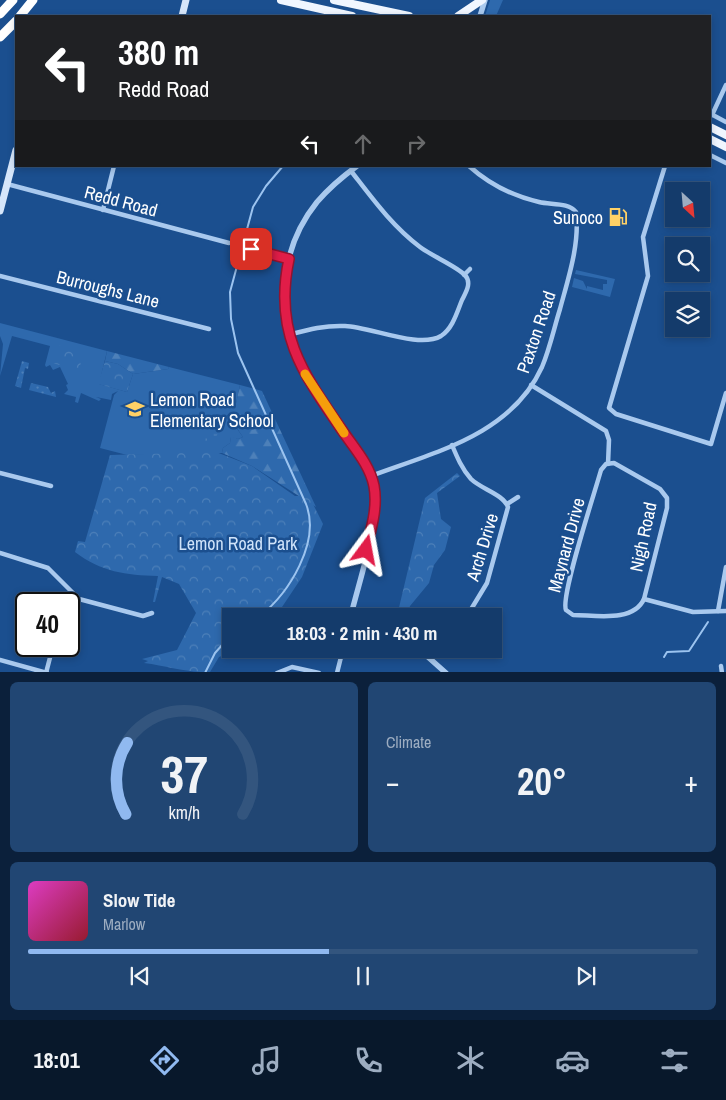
<!DOCTYPE html>
<meta charset="utf-8">
<style>
:root{--surface:#143b6b;--page:#214673;--text:#f1f3f6;--muted:#9dadc1;--line:#33557e;--accent:#90b9f0}
body{margin:0;font-family:"Archivo Narrow",sans-serif;background:var(--page);color:var(--text);height:100vh;display:flex;flex-direction:column;font-size:19px;white-space:nowrap}
*{box-sizing:border-box;margin:0}
p{font-size:16px;color:var(--muted)}
.icon{flex:none;width:28px;height:28px;fill:none;stroke:currentColor;stroke-width:2;stroke-linecap:round;stroke-linejoin:round}
.map{position:relative;height:672px;overflow:hidden}
.drawer{display:flex;flex-direction:column;gap:10px;padding:10px;background:#0b203b;flex:1}
.drawer>*{flex:none}
.hud{position:absolute;left:15px;top:15px;width:696px;height:152px;border-radius:0px;box-shadow:0 2px 8px #0003,0 0 0 1px var(--line);background:#202124;color:#fff;overflow:hidden}
.needle{width:32px;rotate:154deg}
.controls{position:absolute;left:665px;top:182px;display:grid;gap:10px}
.controls a{display:grid;place-items:center;width:45px;height:45px;border-radius:0px;background:var(--surface);box-shadow:0 2px 8px #0003,0 0 0 1px var(--line);font-size:25px}
.speed{position:absolute;left:15px;top:592px;display:flex;gap:10px;font-size:25px;font-weight:700;text-align:center}
.speed>*{display:grid;place-content:center;width:65px;height:65px;border-radius:50%;background:var(--surface);box-shadow:0 2px 8px #0003,0 0 0 1px var(--line);line-height:1}
.speed .limit{border:2px solid #111;border-radius:8px;background:#fff;color:#111}
.pin{position:absolute;display:grid;place-items:center;width:42px;height:42px;color:#fff;margin:-21px;border-radius:10px;box-shadow:0 2px 8px #0006}
.me{position:absolute;width:55px;margin:-28px;rotate:13deg;stroke-linejoin:round;filter:drop-shadow(0 0 4px #0008)}
.turn{display:flex;align-items:center;gap:18px;height:105px;padding:0 20px;font-size:22px}
.turn .icon{width:65px;height:65px;stroke-width:2.5}
.turn b{display:block;font-size:35px;line-height:42px}
.lanes{display:flex;align-items:center;height:48px;padding:0 20px;background:#0003;justify-content:center;gap:25px;direction:ltr}
.lanes .off{opacity:.35}
.big{font-size:38px;font-weight:700;line-height:1.1}
.drawer .tile{flex:1;display:flex;flex-direction:column;justify-content:center;gap:8px;min-width:0;padding:0 18px;border-radius:8px;background:var(--page)}
.drawer .dial{align-items:center;gap:0}
.dial svg{height:130px;overflow:visible;fill:none;stroke:var(--line);stroke-width:7;stroke-linecap:round;text-anchor:middle}
.dial text{fill:var(--text);stroke:none}
.song{display:flex;align-items:center;gap:15px}
.cover{width:60px;height:60px;border-radius:8px;background:linear-gradient(135deg,hsl(310 70% 55%),hsl(350 70% 35%))}
.played{height:5px;border-radius:2px;background:linear-gradient(90deg,var(--accent) 45%,var(--line) 45%)}
.keys{display:flex;justify-content:space-around;direction:ltr}
.heat{display:flex;justify-content:space-between;align-items:center;font-size:28px;direction:ltr}
.drawer .tiles{flex:1;display:grid;gap:10px;grid-template-columns:1fr 1fr}
.tile:last-child{grid-column:span 2}
.trip{position:absolute;left:222px;top:608px;width:280px;height:50px;border-radius:0px;background:var(--surface);box-shadow:0 2px 8px #0003,0 0 0 1px var(--line);font-weight:700;line-height:50px;text-align:center}
.menu{display:flex;height:80px;justify-content:space-around;align-items:center;background:#08182b;color:var(--muted)}
.menu .icon{width:35px;height:35px}
.menu .selected{color:var(--accent)}
.menu b{font-size:22px;color:var(--text)}
.map>svg:first-child{display:block}
.grass{fill:#2e69ad}
.forest{fill:url(#forest-firs)}
.wetland{fill:url(#wetland-marsh)}
.park{fill:url(#park-crowns)}
.garden{fill:url(#garden-dots)}
.lines{fill:none;stroke-linecap:round;stroke-linejoin:round}
.stream{stroke:#9cc4f0;stroke-width:2}
.minor{stroke:#a9c9ee;stroke-width:4.5}
.tertiary{stroke:#a9c9ee;stroke-width:5.5}
.secondary{stroke:#d6e6fa;stroke-width:7}
.primary{stroke:#f0f6ff;stroke-width:8}
.motorway{stroke:#fff;stroke-width:9}
.route-casing{stroke:#92132f;stroke-width:12}
.route{stroke:#e11d48;stroke-width:9}
.slow{stroke:#f59e0b;stroke-width:9}
.labels{text-anchor:middle;dominant-baseline:central;stroke-width:5;stroke-linejoin:round;paint-order:stroke}
.street-label{font-size:18px;fill:#fff;stroke:#1b4f8f}
.poi-label{font-size:18px;fill:#fff;stroke:#1b4f8f;text-anchor:end}
.park-label{font-size:18px;fill:#cfe3fa;stroke:#1b4f8f}
</style>
<div class="map">
<svg width="726" height="673" viewBox="0 0 726 673">
<defs>
<pattern id="forest-firs" width="22" height="20" patternUnits="userSpaceOnUse" patternTransform="scale(1.25)"><rect width="22" height="20" fill="#2e69ad"/><path d="M5 1l3.5 6h-7zM16 11l3.5 6h-7z" fill="#4d80b9"/></pattern>
<pattern id="wetland-marsh" width="20" height="14" patternUnits="userSpaceOnUse" patternTransform="scale(1.25)"><rect width="20" height="14" fill="#2e69ad"/><path d="M1 5h8M5 5V1M11 12h8M15 12V8" fill="none" stroke="#4d80b9"/></pattern>
<pattern id="park-crowns" width="20" height="18" patternUnits="userSpaceOnUse" patternTransform="scale(1.25)"><rect width="20" height="18" fill="#2e69ad"/><path d="M2 6a3 3 0 1 1 6 0M12 15a3 3 0 1 1 6 0" fill="none" stroke="#4d80b9"/></pattern>
<pattern id="garden-dots" width="8" height="8" patternUnits="userSpaceOnUse" patternTransform="scale(1.25)"><rect width="8" height="8" fill="#2e69ad"/><path d="M2 2h.1M6 6h.1" fill="none" stroke="#4d80b9" stroke-width="1.8" stroke-linecap="round"/></pattern>
</defs>
<rect width="100%" height="100%" fill="#1b4f8f"/>
<g class="grass">
<polygon points="490,0 503,0 496,16 485,16"/>
<polygon points="576,270 615,279 610,297 572,287 574,278 583,281 587,289 587,286 603,290 603,284 607,284 607,280 575,274"/>
<polygon points="0,323 107,351 99,384 127,392 133,374 168,369 169,367 240,385 235,408 227,415 243,437 238,439 231,437 230,443 223,448 222,453 127,455 100,448 114,395 118,391 112,394 111,400 96,397 101,399 99,401 81,393 78,403 75,402 76,397 64,394 68,390 66,385 68,384 60,367 53,370 50,365 46,367 45,365 50,346 12,336 0,376 3,344 0,336"/>
</g>
<g class="forest">
<polygon points="107,351 169,367 168,369 133,374 118,364 105,361"/>
<polygon points="240,385 262,391 316,507 252,466 222,453 223,448 230,443 231,436 238,439 243,437 227,414 235,408"/>
</g>
<polygon class="wetland" points="210,420 217,421 220,429 215,439 204,441 200,432"/>
<g class="park">
<polygon points="57,345 84,351 79,370 52,363"/>
<polygon points="105,361 118,364 133,374 127,392 98,384"/>
<path d="M216,452l36,14 43,30h14l14,28 -21,53 -26,39h-45v33h7l-19,8 -9,15c-23,1 -42,-6 -66,-9l4,-2 -6,-2 35,-9 19,-37 -17,-29 -17,-7 -7,25h-2l5,-26c-32,-1 -57,-4 -83,-24l3,-11 7,1 25,-87z"/>
<polygon points="457,473 460,476 437,493 441,519 451,527 445,550 434,565 429,583 410,606 406,616 397,616 425,498"/>
</g>
<g class="garden">
<polygon points="22,361 29,363 28,369 25,368 21,388 15,386"/>
<polygon points="31,383 48,387 51,393 55,391 56,397 29,390"/>
</g>
<g class="lines">
<g class="stream">
<path d="M260,616c29,-23 61,-74 46,-112l-68,-151 -7,-34 -1,-27 23,-85 13,-21 17,-20"/>
<polyline points="664,657 667,652 689,651 708,622"/>
<polyline points="205,673 215,653 231,635"/>
</g>
<g class="minor">
<polyline points="711,114 726,122"/>
<polyline points="712,115 726,85"/>
<polyline points="710,155 726,163"/>
<polyline points="665,166 643,237 648,276 609,408 616,414 711,444 726,393"/>
<polyline points="7,184 229,243"/>
<polyline points="103,210 114,166"/>
<polyline points="251,249 289,259"/>
<polyline points="464,275 470,269"/>
<polyline points="0,276 209,329"/>
<path d="M288,335c19,-5 37,-10 57,-9 26,1 74,23 96,10 12,-8 16,-24 21,-36 4,-8 10,-17 3,-25 -9,-9 -33,-19 -45,-28 -28,-21 -48,-49 -69,-76"/>
<polyline points="531,385 606,431 609,440 608,464"/>
<path d="M452,445c5,12 10,24 19,34 10,10 32,15 37,28l-21,76 -20,33"/>
<path d="M614,463l46,26 7,9v10l-23,91c-11,24 -49,16 -71,16l-7,-5c-6,-13 29,-118 35,-140l5,-6z"/>
<polyline points="0,473 51,486"/>
<path d="M371,476c64,-24 140,-41 171,-109 8,-19 12,-39 18,-58 8,-30 20,-65 16,-97 -7,-10 -26,-7 -37,-10 -26,-6 -50,-18 -70,-36"/>
<polyline points="507,504 518,497"/>
<polyline points="0,553 48,568 79,599 143,616 152,613"/>
<polyline points="644,599 693,612 726,611"/>
<polyline points="68,604 74,596"/>
<polyline points="718,611 726,567"/>
<polyline points="430,658 439,649"/>
<polyline points="0,660 47,673"/>
<polyline points="721,666 722,673"/>
<polyline points="46,673 53,646"/>
<polyline points="277,673 292,667 319,673"/>
<polyline points="337,673 343,649"/>
</g>
<g class="tertiary">
<polyline points="480,16 485,0"/>
<path d="M354,616l-3,-1c8,-34 30,-96 23,-130 -7,-31 -46,-75 -64,-102 -37,-55 -34,-130 7,-181 12,-14 25,-25 40,-36"/>
<polyline points="419,649 446,673"/>
</g>
<g class="secondary">
<polyline points="182,16 186,0"/>
<polyline points="0,211 16,150"/>
</g>
<g class="primary">
<polyline points="281,0 352,16"/>
<polyline points="334,0 409,16"/>
<polyline points="458,16 482,0"/>
<polyline points="710,127 726,135"/>
<polyline points="710,139 726,147"/>
</g>
<g class="motorway">
<polyline points="0,14 13,0"/>
<polyline points="20,16 33,0"/>
<polyline points="0,37 16,21"/>
</g>
</g>
<g class="lines">
<g class="route-casing">
<path id="route" d="M251,249l38,10c-16,75 15,116 55,174 12,17 26,33 30,53 4,22 -3,43 -8,64"/>
</g>
<use href="#route" class="route"/>
<polyline class="slow" points="305,374 344,433"/>
</g>
<defs>
<g id="fuel-bare" transform="scale(1.5)"><path d="M-5.5-6h7V0h2V4h1.3V-2.5L3-4.5l.8-.8L6-3V5H2.5V1h-1V6h-7ZM-4.2-4.7v3.2H.2V-4.7Z" fill="#ffd166" stroke="#1b4f8f" stroke-width="2.5" paint-order="stroke"/></g>
<g id="school-bare" transform="scale(1.5)"><path d="M0-5L7-2L0 1L-7-2ZM-4 1L0 2.5L4 1V4Q0 6-4 4Z" fill="#ffd166" stroke="#1b4f8f" stroke-width="2.5" paint-order="stroke"/></g>
</defs>
<g fill-rule="evenodd">
<use href="#fuel-bare" x="618" y="217"/>
<use href="#school-bare" x="135" y="409"/>
</g>
<g class="labels">
<g class="street-label">
<text transform="translate(121 201) rotate(15)">Redd Road</text>
<text transform="translate(108 289) rotate(14)">Burroughs Lane</text>
<text transform="translate(536 332) rotate(-71)">Paxton Road</text>
<text transform="translate(643 537) rotate(-78)">Nigh Road</text>
<text transform="translate(566 545) rotate(-75)">Maynard Drive</text>
<text transform="translate(482 547) rotate(-73)">Arch Drive</text>
</g>
<g class="poi-label">
<text x="603" y="217">Sunoco</text>
<text x="150" y="399" text-anchor="start">Lemon Road<tspan x="150" dy="21">Elementary School</tspan></text>
</g>
<g class="park-label">
<text x="238" y="543">Lemon Road Park</text>
</g>
</g>
</svg>
<div class="controls">
<a><svg class="needle" viewBox="-14 -14 28 28"><path d="M0-13l5 13h-10z" fill="#e53935"/><path d="M0 13l5-13h-10z" fill="#9dadc1"/></svg></a>
<a><svg class="icon" aria-label="search" viewBox="0 0 24 24"><circle cx="10" cy="10" r="6"/><path d="M15 15l6 6"/></svg></a>
<a><svg class="icon" aria-label="layers" viewBox="0 0 24 24"><path d="M12 4l9 5-9 5-9-5zM3 14l9 5 9-5"/></svg></a>
</div>
<div class="speed"><div class="limit">40</div></div>
<div class="pin" style="left:251px;top:249px;background:#d93025"><svg class="icon" aria-label="arrive" viewBox="0 0 24 24"><path d="M6 21V4h12l-3 4 3 4H6"/></svg></div>
<svg class="me" style="left:366px;top:550px" viewBox="-20 -20 40 40"><path d="M0-17L14 15 0 8-14 15z" fill="#e11d48" stroke="#fff" stroke-width="4"/></svg>
<div class="trip">18:03 · 2 min · 430 m</div>
<div class="hud">
<div class="turn"><svg class="icon" aria-label="left" viewBox="0 0 24 24"><path d="M17 20v-9H6M10 6l-5 5 5 5"/></svg><div><b>380 m</b>Redd Road</div></div>
<div class="lanes"><svg class="icon" aria-label="left" viewBox="0 0 24 24"><path d="M17 20v-9H6M10 6l-5 5 5 5"/></svg><svg class="icon off" aria-label="ahead" viewBox="0 0 24 24"><path d="M12 20V5M6 11l6-6 6 6"/></svg><svg class="icon off" aria-label="right" viewBox="0 0 24 24"><path d="M7 20v-9h11M14 6l5 5-5 5"/></svg></div>
</div>
</div>
<section class="drawer">
<div class="tiles">
<div class="tile dial"><svg viewBox="0 0 100 80">
<path d="M14 69A42 42 0 1 1 86 69"/>
<path d="M14 69A42 42 0 0 1 15 25" stroke="#90b9f0"/>
<text x="50" y="56" font-size="32" font-weight="700">37</text>
<text x="50" y="72" font-size="11">km/h</text>
</svg></div>
<div class="tile"><p>Climate</p>
<div class="heat"><a>−</a><b class="big">20°</b><a>+</a></div>
</div>
<div class="tile">
<div class="song"><i class="cover"></i><div><b>Slow Tide</b><p>Marlow</p></div></div>
<div class="played"></div>
<div class="keys"><svg class="icon" aria-label="previous" viewBox="0 0 24 24"><path d="M18 5L8 12l10 7zM5 5v14"/></svg><svg class="icon" aria-label="pause" viewBox="0 0 24 24"><path d="M8 5v14M16 5v14"/></svg><svg class="icon" aria-label="next" viewBox="0 0 24 24"><path d="M6 5l10 7-10 7zM19 5v14"/></svg></div>
</div>
</div>
</section>
<nav class="menu">
<b>18:01</b>
<svg class="icon selected" aria-label="directions" viewBox="0 0 24 24"><path d="M12 3l9 9-9 9-9-9zM9 14v-3h6M13 9l2 2-2 2"/></svg>
<svg class="icon" aria-label="music" viewBox="0 0 24 24"><path d="M9 18V5l10-2v13"/><circle cx="6" cy="18" r="3"/><circle cx="16" cy="16" r="3"/></svg>
<svg class="icon" aria-label="phone" viewBox="0 0 24 24"><path d="M5 4h4l2 5-3 2q2 4 5 5l2-3 5 2v4C11 20 4 13 5 4z"/></svg>
<svg class="icon" aria-label="climate" viewBox="0 0 24 24"><path d="M12 3v18M4 7l16 10M4 17L20 7"/></svg>
<svg class="icon" aria-label="car" viewBox="0 0 24 24"><path d="M5 17H2v-5l4-1 3-4h7l3 4 3 1v5h-3M9 17h6M6 11h13"/><circle cx="7" cy="17" r="2"/><circle cx="17" cy="17" r="2"/></svg>
<svg class="icon" aria-label="filters" viewBox="0 0 24 24"><path d="M4 7h16M4 17h16"/><circle cx="9" cy="7" r="2"/><circle cx="15" cy="17" r="2"/></svg>
</nav>
